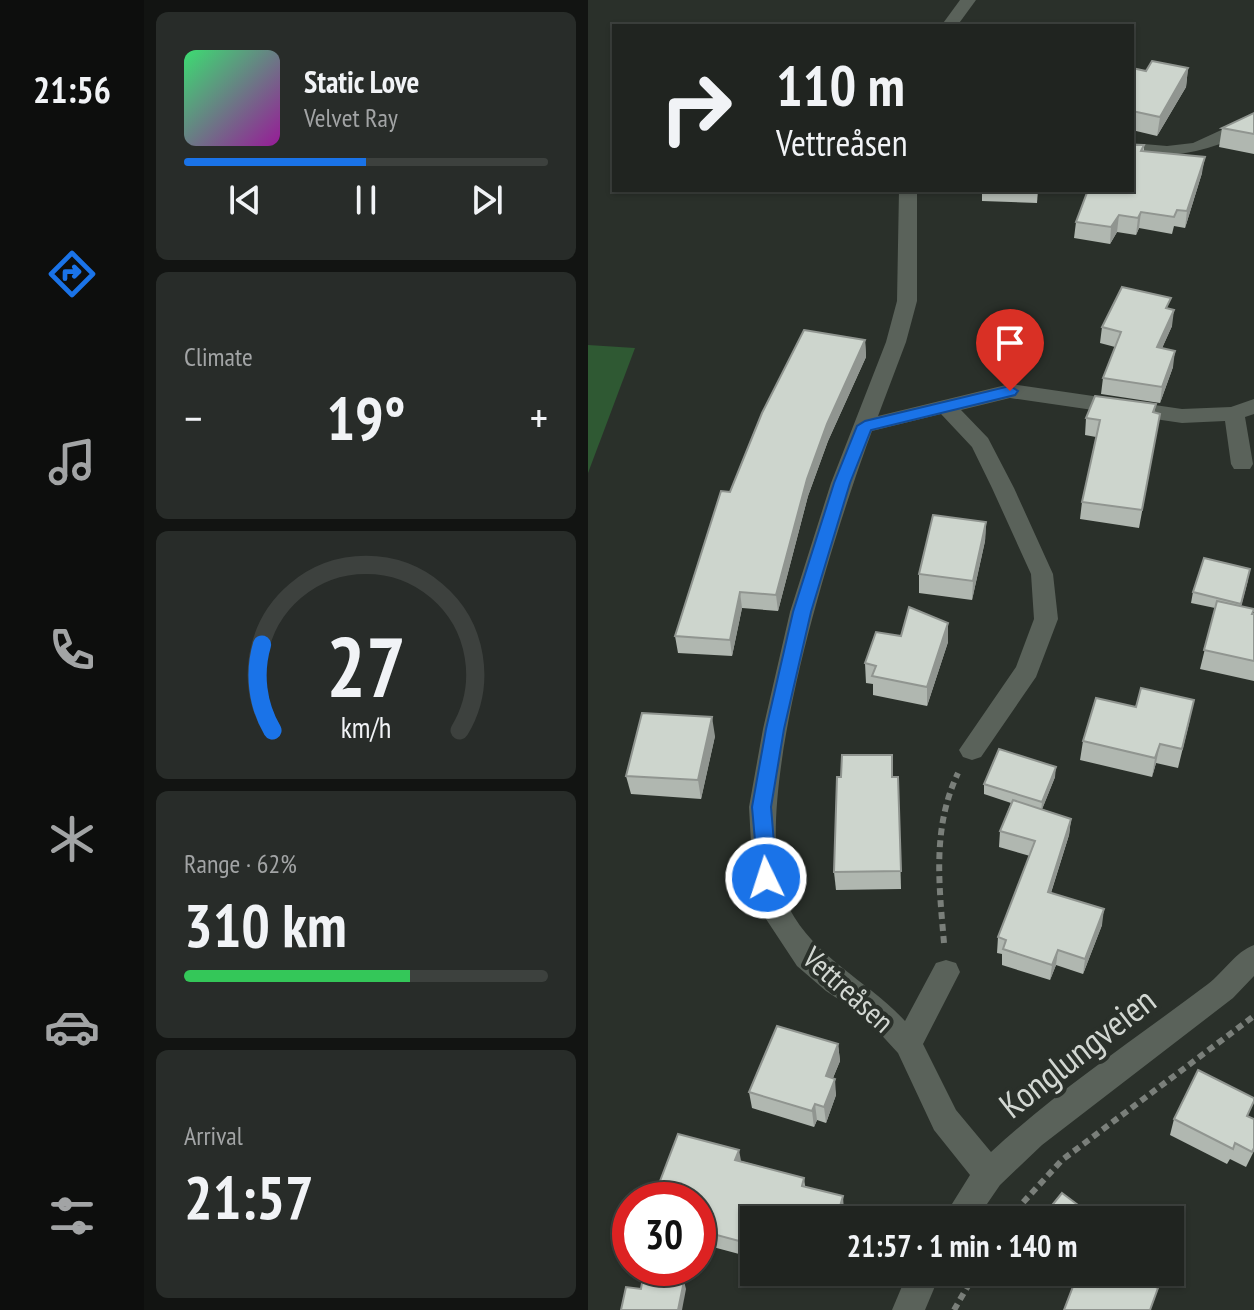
<!DOCTYPE html>
<meta charset="utf-8">
<style>
:root{--surface:#202420;--page:#282c29;--text:#f1f3f6;--muted:#a2a4a5;--line:#3d413e;--accent:#1a73e8}
body{margin:0;font-family:"PT Sans Narrow",sans-serif;background:var(--page);color:var(--text);height:100vh;display:flex;flex-direction:column;font-size:30px;white-space:nowrap}
*{box-sizing:border-box;margin:0}
p{font-size:26px;color:var(--muted)}
.icon{flex:none;width:44px;height:44px;fill:none;stroke:currentColor;stroke-width:2;stroke-linecap:round;stroke-linejoin:round}
.map{position:relative;flex:1;overflow:hidden}
.drawer{display:flex;flex-direction:column;gap:12px;padding:12px;background:#121412;width:444px}
.drawer>*{flex:none}
.banner{position:absolute;left:24px;top:24px;width:522px;height:168px;border-radius:0px;box-shadow:0 2px 6px #0004,0 0 0 2px var(--line);background:#202420;color:var(--text);overflow:hidden}
.speed{position:absolute;left:24px;top:1182px;display:flex;gap:16px;font-size:40px;font-weight:700;text-align:center}
.speed>*{display:grid;place-content:center;width:104px;height:104px;border-radius:50%;background:var(--surface);box-shadow:0 2px 6px #0004,0 0 0 2px var(--line);line-height:1}
.speed .limit{border:12px solid #d22;background:#fff;color:#111}
.pin{position:absolute;display:grid;place-items:center;width:68px;height:68px;color:#fff;margin:-82px -34px;border-radius:50% 50% 50% 0;rotate:-45deg;box-shadow:0 0 8px #0007}
.pin .icon{rotate:45deg}
.me{position:absolute;width:88px;margin:-44px;rotate:356deg;stroke-linejoin:round;filter:drop-shadow(0 0 6px #0008)}
.turn{display:flex;align-items:center;gap:28px;height:168px;padding:0 32px;font-size:36px}
.turn .icon{width:104px;height:104px;stroke-width:2.5}
.turn b{display:block;font-size:56px;line-height:68px}
.big{font-size:60px;font-weight:800;line-height:1.1}
.drawer .widget{flex:1;display:flex;flex-direction:column;justify-content:center;gap:12px;min-width:0;padding:0 28px;border-radius:12px;background:var(--page)}
.drawer .dial{align-items:center;gap:0}
.dial svg{height:208px;overflow:visible;fill:none;stroke:var(--line);stroke-width:7;stroke-linecap:round;text-anchor:middle}
.dial text{fill:var(--text);stroke:none}
.song{display:flex;align-items:center;gap:24px}
.cover{width:96px;height:96px;border-radius:12px;background:linear-gradient(135deg,hsl(140 70% 55%),hsl(300 70% 35%))}
.played{height:8px;border-radius:4px;background:linear-gradient(90deg,var(--accent) 50%,var(--line) 50%)}
.keys{display:flex;justify-content:space-around;direction:ltr}
.heat{display:flex;justify-content:space-between;align-items:center;font-size:44px;direction:ltr}
.charge{height:12px;border-radius:6px;background:linear-gradient(90deg,#34c759 62%,var(--line) 0)}
.trip{position:absolute;left:152px;top:1206px;width:444px;height:80px;border-radius:0px;background:var(--surface);box-shadow:0 2px 6px #0004,0 0 0 2px var(--line);font-weight:800;line-height:80px;text-align:center}
main{display:flex;flex:1;min-height:0}
.tab-bar{display:flex;flex-direction:column;width:144px;justify-content:space-around;align-items:center;background:#0d0e0d;color:var(--muted)}
.tab-bar .icon{width:56px;height:56px}
.tab-bar .active{color:var(--accent)}
.tab-bar b{font-size:36px;color:var(--text)}
.map>svg:first-child{display:block}
.green{fill:#2f5933}
.lines{fill:none;stroke-linecap:round;stroke-linejoin:round}
.path{stroke:#7a7f7a;stroke-width:6;stroke-dasharray:7 5;stroke-linecap:butt}
.minor{fill:#5a625a;fill-rule:evenodd}
.wall{fill:#b0b7b0}
.shaded-wall{fill:#909590}
.building{fill:#cdd5cd;stroke:#909590;stroke-width:2}
.route{fill:#1a73e8;stroke:#114b97;stroke-width:2}
.labels{text-anchor:middle;dominant-baseline:central;stroke-width:8;stroke-linejoin:round;paint-order:stroke}
.street-label{font-size:30px;fill:#d2d7d2;stroke:#2a302a}
.near-street-label{font-size:36px;fill:#d2d7d2;stroke:#2a302a}
</style>
<main>
<nav class="tab-bar">
<b>21:56</b>
<svg class="icon active" aria-label="directions" viewBox="0 0 24 24"><path d="M12 3l9 9-9 9-9-9zM9 14v-3h6M13 9l2 2-2 2"/></svg>
<svg class="icon" aria-label="music" viewBox="0 0 24 24"><path d="M9 18V5l10-2v13"/><circle cx="6" cy="18" r="3"/><circle cx="16" cy="16" r="3"/></svg>
<svg class="icon" aria-label="phone" viewBox="0 0 24 24"><path d="M5 4h4l2 5-3 2q2 4 5 5l2-3 5 2v4C11 20 4 13 5 4z"/></svg>
<svg class="icon" aria-label="climate" viewBox="0 0 24 24"><path d="M12 3v18M4 7l16 10M4 17L20 7"/></svg>
<svg class="icon" aria-label="car" viewBox="0 0 24 24"><path d="M5 17H2v-5l4-1 3-4h7l3 4 3 1v5h-3M9 17h6M6 11h13"/><circle cx="7" cy="17" r="2"/><circle cx="17" cy="17" r="2"/></svg>
<svg class="icon" aria-label="filters" viewBox="0 0 24 24"><path d="M4 7h16M4 17h16"/><circle cx="9" cy="7" r="2"/><circle cx="15" cy="17" r="2"/></svg>
</nav>
<section class="drawer">
<div class="widget">
<div class="song"><i class="cover"></i><div><b>Static Love</b><p>Velvet Ray</p></div></div>
<div class="played"></div>
<div class="keys"><svg class="icon" aria-label="previous" viewBox="0 0 24 24"><path d="M18 5L8 12l10 7zM5 5v14"/></svg><svg class="icon" aria-label="pause" viewBox="0 0 24 24"><path d="M8 5v14M16 5v14"/></svg><svg class="icon" aria-label="next" viewBox="0 0 24 24"><path d="M6 5l10 7-10 7zM19 5v14"/></svg></div>
</div>
<div class="widget"><p>Climate</p>
<div class="heat"><a>−</a><b class="big">19°</b><a>+</a></div>
</div>
<div class="widget dial"><svg viewBox="0 0 100 80">
<path d="M14 69A42 42 0 1 1 86 69"/>
<path d="M14 69A42 42 0 0 1 10 36" stroke="#1a73e8"/>
<text x="50" y="56" font-size="32" font-weight="700">27</text>
<text x="50" y="72" font-size="11">km/h</text>
</svg></div>
<div class="widget"><p>Range · 62%</p><b class="big">310 km</b><div class="charge"></div></div>
<div class="widget"><p>Arrival</p><b class="big">21:57</b></div>
</section>
<div class="map">
<svg width="666" height="1310" viewBox="0 0 666 1310">
<rect width="100%" height="100%" fill="#2a302a"/>
<polygon class="green" points="0,345 47,348 0,473"/>
<g class="lines">
<g class="path">
<path d="M356,943c-5,-59 -12,-115 14,-170"/>
<polyline points="419,1220 474,1160 666,1016"/>
<polyline points="366,1310 388,1272"/>
</g>
<g class="minor">
<polygon points="372,0 388,0 369,26 353,26"/>
<path d="M666,115v12c-40,24 -76,32 -122,26v-10l35,3 26,-3z"/>
<path d="M311,190h18v111l-11,41 -28,74 132,-32 172,25 49,-2 23,-8v15l-9,3 8,47 -3,5h-16l-3,-5 -6,-43 -43,2 -172,-25 -49,12 27,28 26,50 39,86 5,45 -22,58 -55,80 -9,3 -9,-3 -4,-7 57,-83 18,-48 -3,-45 -39,-86 -20,-41 -31,-33 -69,17c-36,97 -131,385 -83,477 27,51 78,72 116,113l31,-58 10,-3 10,3 4,9 -37,72 33,66 35,42c67,-62 144,-113 217,-168 16,-12 27,-32 46,-39v31l-21,22 -191,147 -42,40 -24,35h-34l28,-45 -36,-45 -36,-77 -34,-37 -38,-25 -29,-25 -31,-47 -13,-41 -4,-71 14,-78 27,-117 41,-129 55,-141 11,-41z"/>
<polygon points="320,1272 353,1272 337,1310 304,1310"/>
</g>
</g>
<g class="wall">
<polygon points="544,68 558,71 600,68 598,87 569,136 544,130"/>
<polygon points="666,113 666,154 631,147 634,128"/>
<polygon points="556,145 556,151 614,173 597,228 586,226 584,234 551,228 548,235 529,232 522,244 486,238 488,222"/>
<polygon points="394,190 450,190 449,203 394,201"/>
<polygon points="582,309 584,326 574,348 585,367 572,403 513,394 515,378 527,347 512,343 514,327"/>
<polygon points="277,340 278,357 240,441 220,496 190,611 154,608 144,656 90,653 87,636 142,492"/>
<polygon points="568,404 566,413 569,431 551,528 492,519 494,502 508,437 497,435 498,418"/>
<polygon points="398,522 397,541 384,600 331,593 331,574"/>
<polygon points="660,580 653,606 666,614 666,681 612,669 627,608 603,603 605,592"/>
<polygon points="313,636 360,642 339,706 285,695 285,684 278,683 277,663"/>
<polygon points="602,719 590,768 568,763 564,777 492,760 495,741"/>
<polygon points="127,736 113,799 43,794 38,776"/>
<polygon points="304,777 310,777 313,889 248,890 246,872"/>
<polygon points="467,777 454,809 483,819 481,835 463,893 514,925 495,974 468,965 462,980 414,965 414,954 409,953 410,937 442,856 411,847 412,831 423,803 396,794 396,784"/>
<polygon points="250,1044 252,1061 245,1078 248,1095 238,1123 229,1120 226,1127 164,1108 161,1092"/>
<polygon points="660,1116 666,1119 666,1151 658,1167 642,1159 639,1164 582,1135 586,1119"/>
<polygon points="153,1161 216,1178 217,1186 256,1211 254,1220 166,1220 166,1258 110,1243 110,1200 72,1200 69,1189"/>
<polygon points="465,1272 564,1272 485,1288"/>
</g>
<g class="shaded-wall">
<polygon points="600,68 598,87 569,136 572,117"/>
<polygon points="617,157 614,173 597,228 599,211"/>
<polygon points="553,212 551,228 548,235 550,218"/>
<polygon points="531,215 529,232 522,244 523,227"/>
<polygon points="586,310 584,326 567,364 569,347"/>
<polygon points="277,340 278,357 240,441 220,496 190,611 188,595 219,479 239,424"/>
<polygon points="587,351 585,367 572,403 574,387"/>
<polygon points="398,522 397,541 384,600 385,581"/>
<polygon points="152,592 154,608 144,656 142,640"/>
<polygon points="360,623 360,642 339,706 339,687"/>
<polygon points="124,717 127,736 113,799 110,780"/>
<polygon points="572,744 568,763 564,777 567,758"/>
<polygon points="468,767 467,777 453,812 454,802"/>
<polygon points="483,819 481,835 458,908 460,892"/>
<polygon points="516,909 514,925 495,974 497,959"/>
<polygon points="470,950 468,965 462,980 464,965"/>
<polygon points="250,1044 252,1061 239,1092 238,1076"/>
<polygon points="247,1079 248,1095 238,1123 236,1107"/>
<polygon points="227,1104 229,1120 226,1127 224,1111"/>
<polygon points="151,1150 154,1166 147,1160"/>
<polygon points="255,1196 256,1211 254,1220 248,1220"/>
<polygon points="96,1281 98,1289 94,1310 90,1310"/>
</g>
<g class="building">
<polygon points="564,61 600,68 572,117 544,111 544,68 558,71"/>
<polygon points="666,113 666,134 634,128"/>
<polygon points="544,145 556,145 553,151 617,157 599,211 589,210 586,217 553,212 550,218 531,215 523,227 488,222 500,190 544,190"/>
<polygon points="534,287 583,298 578,308 586,310 569,347 587,351 574,387 515,378 533,332 514,327"/>
<polygon points="216,330 277,340 239,424 219,479 188,595 152,592 142,640 87,636 133,491 142,492 174,413"/>
<polygon points="507,396 568,404 565,412 572,414 554,510 494,502 512,420 498,418"/>
<polygon points="345,515 398,522 385,581 331,574"/>
<polygon points="616,558 662,569 653,604 605,592"/>
<polygon points="629,601 666,609 664,614 666,614 666,661 616,650"/>
<polygon points="321,607 360,623 339,687 284,676 288,666 277,663 288,632 313,636"/>
<polygon points="553,688 606,700 594,749 572,744 567,758 495,741 508,698 548,707"/>
<polygon points="54,713 124,717 110,780 38,776"/>
<polygon points="411,749 468,767 454,802 396,784"/>
<polygon points="254,755 304,755 304,777 310,777 313,871 246,872 249,777 253,777"/>
<polygon points="425,800 483,819 460,892 516,909 497,959 470,950 464,965 415,949 418,940 410,937 447,841 412,831"/>
<polygon points="189,1026 250,1044 238,1076 247,1079 236,1107 227,1104 224,1111 161,1092"/>
<polygon points="610,1070 666,1098 666,1101 659,1116 666,1119 666,1148 664,1152 647,1143 645,1149 586,1119"/>
<polygon points="90,1134 151,1150 147,1160 216,1178 214,1186 255,1196 248,1220 166,1220 166,1245 110,1230 110,1200 94,1200 96,1196 69,1189"/>
<polygon points="474,1193 510,1220 452,1220"/>
<polygon points="483,1272 563,1272 559,1283 570,1288 562,1310 476,1310 489,1276"/>
<polygon points="55,1277 96,1281 90,1310 33,1310 38,1287 53,1289"/>
</g>
<polygon class="route" points="422,386 430,391 427,395 283,430 262,483 223,612 196,729 183,807 189,878 186,885 178,887 171,885 164,807 178,729 205,612 246,483 269,426 277,421"/>
<g class="labels">
<g class="street-label">
<text transform="translate(261 989) rotate(42)">Vettreåsen</text>
</g>
<g class="near-street-label">
<text transform="translate(489 1052) rotate(-38)">Konglungveien</text>
</g>
</g>
</svg>
<div class="speed"><div class="limit">30</div></div>
<div class="pin" style="left:422px;top:391px;background:#d93025"><svg class="icon" aria-label="arrive" viewBox="0 0 24 24"><path d="M6 21V4h12l-3 4 3 4H6"/></svg></div>
<svg class="me" style="left:178px;top:878px" viewBox="-20 -20 40 40"><circle r="17" fill="#1a73e8" stroke="#fff" stroke-width="3"/><path d="M0-11L8 9 0 5-8 9z" fill="#fff"/></svg>
<div class="trip">21:57 · 1 min · 140 m</div>
<div class="banner">
<div class="turn"><svg class="icon" aria-label="right" viewBox="0 0 24 24"><path d="M7 20v-9h11M14 6l5 5-5 5"/></svg><div><b>110 m</b>Vettreåsen</div></div>
</div>
</div>
</main>
